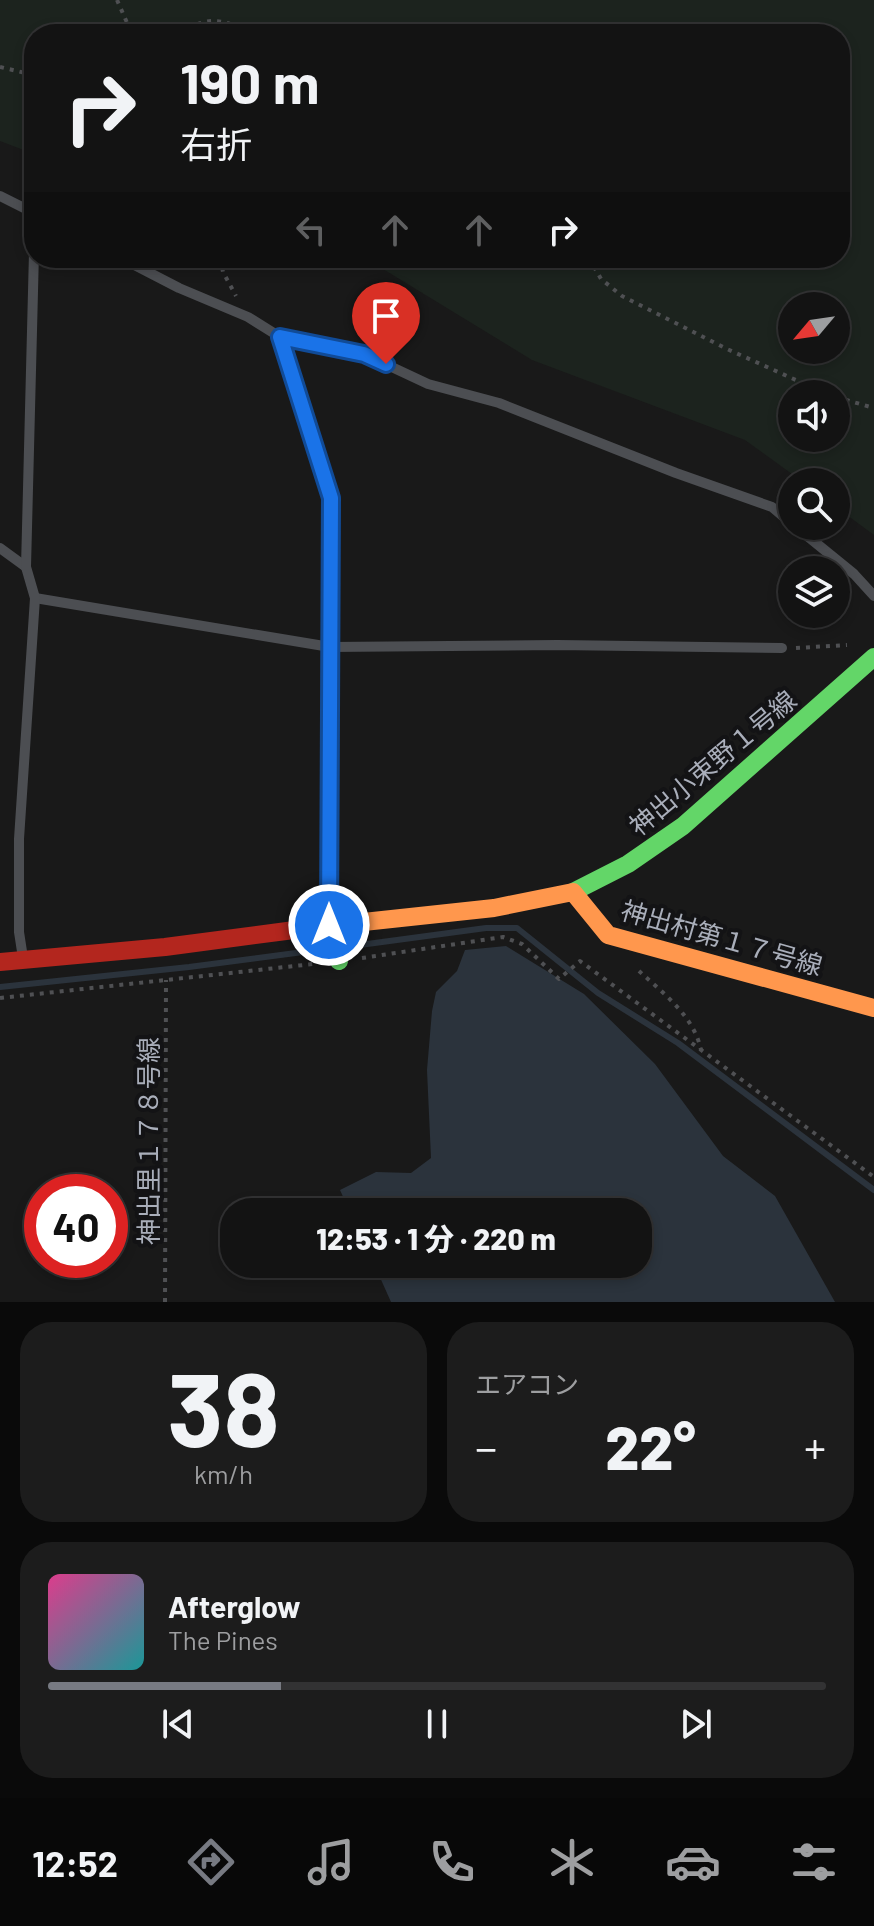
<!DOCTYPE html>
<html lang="ja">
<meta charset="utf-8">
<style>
:root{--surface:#131313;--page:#1c1c1c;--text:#f1f3f6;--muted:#9d9ea0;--line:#323233;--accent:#777a82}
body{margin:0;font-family:Barlow,"Noto Sans JP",sans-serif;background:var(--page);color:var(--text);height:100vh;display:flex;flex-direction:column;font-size:30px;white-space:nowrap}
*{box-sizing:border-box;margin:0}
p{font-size:26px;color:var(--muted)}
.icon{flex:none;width:44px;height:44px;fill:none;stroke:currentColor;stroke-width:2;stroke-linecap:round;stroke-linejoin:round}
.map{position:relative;height:1302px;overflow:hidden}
.details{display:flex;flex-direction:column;gap:20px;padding:20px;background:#0a0a0a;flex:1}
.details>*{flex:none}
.guide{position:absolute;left:24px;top:24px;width:826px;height:244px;border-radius:32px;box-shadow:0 4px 12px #0003,0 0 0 2px var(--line);background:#131313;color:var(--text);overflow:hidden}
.needle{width:52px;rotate:241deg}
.fabs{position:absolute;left:778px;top:292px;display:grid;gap:16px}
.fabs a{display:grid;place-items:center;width:72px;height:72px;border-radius:50%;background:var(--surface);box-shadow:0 4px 12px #0003,0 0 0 2px var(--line);font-size:40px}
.speed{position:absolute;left:24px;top:1174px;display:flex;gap:16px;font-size:40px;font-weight:700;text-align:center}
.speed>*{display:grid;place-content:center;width:104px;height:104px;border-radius:50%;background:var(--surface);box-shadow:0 4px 12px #0003,0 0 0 2px var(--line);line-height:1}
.speed .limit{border:12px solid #d22;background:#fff;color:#111}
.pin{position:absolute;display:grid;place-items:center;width:68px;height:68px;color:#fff;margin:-82px -34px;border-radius:50% 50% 50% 0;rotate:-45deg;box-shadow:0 0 8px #0007}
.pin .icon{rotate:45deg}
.me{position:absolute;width:88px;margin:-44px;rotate:0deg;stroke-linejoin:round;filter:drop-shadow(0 0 6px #0008)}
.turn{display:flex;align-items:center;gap:28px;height:168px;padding:0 24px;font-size:36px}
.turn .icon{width:104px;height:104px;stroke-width:2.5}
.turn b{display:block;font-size:56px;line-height:68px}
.lanes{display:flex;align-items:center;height:76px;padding:0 24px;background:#0003;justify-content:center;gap:40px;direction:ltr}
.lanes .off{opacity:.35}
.big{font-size:60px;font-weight:800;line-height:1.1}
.details .card{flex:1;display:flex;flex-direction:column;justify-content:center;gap:12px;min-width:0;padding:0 28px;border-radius:32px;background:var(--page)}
.details .dial{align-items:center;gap:0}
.dial b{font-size:104px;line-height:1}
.song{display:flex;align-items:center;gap:24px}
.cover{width:96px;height:96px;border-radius:12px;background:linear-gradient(135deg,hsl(330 70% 55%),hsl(180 70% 35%))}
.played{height:8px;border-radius:4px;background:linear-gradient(90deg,var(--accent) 30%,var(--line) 30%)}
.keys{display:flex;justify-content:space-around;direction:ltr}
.heat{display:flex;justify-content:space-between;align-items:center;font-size:44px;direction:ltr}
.details .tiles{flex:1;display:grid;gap:20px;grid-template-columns:1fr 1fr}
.card:last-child{grid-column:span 2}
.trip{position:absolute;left:220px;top:1198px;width:432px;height:80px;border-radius:32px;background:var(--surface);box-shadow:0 4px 12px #0003,0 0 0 2px var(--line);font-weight:800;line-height:80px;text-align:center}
.tabs{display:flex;height:128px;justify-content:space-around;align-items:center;background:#080808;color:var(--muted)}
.tabs .icon{width:56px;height:56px}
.tabs .active{color:var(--accent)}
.tabs b{font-size:36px;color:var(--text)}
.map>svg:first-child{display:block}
.green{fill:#1c231e;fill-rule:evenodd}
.water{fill:#2b333c}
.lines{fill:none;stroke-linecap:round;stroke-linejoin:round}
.stream{stroke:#2b333c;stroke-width:6}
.path{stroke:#4f5053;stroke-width:4;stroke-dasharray:4 6;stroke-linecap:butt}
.lane{stroke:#4c4e52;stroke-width:10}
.fast{stroke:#63d668;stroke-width:18}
.slow{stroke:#ff974d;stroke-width:18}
.jam{stroke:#b3261e;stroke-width:18}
.route-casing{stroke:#114b97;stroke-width:20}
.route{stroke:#1a73e8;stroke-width:14}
.labels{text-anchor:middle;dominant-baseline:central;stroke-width:8;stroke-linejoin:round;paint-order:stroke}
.street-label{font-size:26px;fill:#a9aeba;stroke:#131315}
</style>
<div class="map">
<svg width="874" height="1302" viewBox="0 0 874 1302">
<rect width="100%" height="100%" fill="#191919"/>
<path class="green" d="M0,0h874v535l-38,-28v-25h-33l-58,-42 -213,-80 -167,-102h475v-224h-806v120l-34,-13zM792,306h44v44h-44zM792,394h44v44h-44z"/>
<polygon class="water" points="506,946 584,994 655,1064 723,1156 775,1196 835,1302 391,1302 374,1264 638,1264 638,1212 350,1212 340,1190 376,1172 411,1173 431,1158 427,1070 432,1011 436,992 457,971 465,950"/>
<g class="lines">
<g class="stream">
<polyline points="345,947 486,928 517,928 598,993 678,1043 874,1190"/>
<polyline points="0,987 189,967 326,949"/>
</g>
<g class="path">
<polyline points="117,0 132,34"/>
<path d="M180,34c32,-22 45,-12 76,0"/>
<polyline points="0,67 34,75"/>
<polyline points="220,258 223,272 236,296"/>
<polyline points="589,258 601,279 622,296 727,349 827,394"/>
<polyline points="836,397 874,408"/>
<polyline points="796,648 847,645"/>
<polyline points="362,958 503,937 522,944 559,979 580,961 874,1177"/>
<path d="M639,971c24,22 55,45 62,79"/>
<polyline points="0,998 313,964"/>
<polyline points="165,1302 166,980"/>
</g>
<g class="lane">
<polyline points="0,196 34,213"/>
<polyline points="121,258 179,288 248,317 280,337 364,354 428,384 499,403 676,473 772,507 792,524"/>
<polyline points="795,526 854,574 874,596"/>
<polyline points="0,548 26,567"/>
<polyline points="35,598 330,647 557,645 782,648"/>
<polyline points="23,958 19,932 19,839 35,598 26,567 34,252"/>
</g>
<g class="fast">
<polyline points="330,710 329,925 339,961"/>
<polyline points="573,892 628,864 683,826 874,657"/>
</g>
<polyline class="slow" points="317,927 494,908 573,892 608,935 874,1008"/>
<g class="jam">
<polyline points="280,337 331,498 330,710"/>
<polyline points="0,962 165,947 317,927"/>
</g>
</g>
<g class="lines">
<g class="route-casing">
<polyline id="route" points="329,925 331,498 280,337 364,354 386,364"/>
</g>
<use href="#route" class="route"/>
</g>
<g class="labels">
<g class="street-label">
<text transform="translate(712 762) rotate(-40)">神出小束野１号線</text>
<text transform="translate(722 937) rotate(16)">神出村第１７号線</text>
<text transform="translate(147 1141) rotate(-90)">神出里１７８号線</text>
</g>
</g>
</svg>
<div class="fabs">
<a><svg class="needle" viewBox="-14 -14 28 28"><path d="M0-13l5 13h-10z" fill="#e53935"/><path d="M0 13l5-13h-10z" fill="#9d9ea0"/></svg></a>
<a><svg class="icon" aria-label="sound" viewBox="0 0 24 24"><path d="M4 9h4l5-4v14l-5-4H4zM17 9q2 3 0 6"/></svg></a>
<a><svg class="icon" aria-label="search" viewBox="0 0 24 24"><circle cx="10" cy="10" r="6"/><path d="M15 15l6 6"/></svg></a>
<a><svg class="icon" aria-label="layers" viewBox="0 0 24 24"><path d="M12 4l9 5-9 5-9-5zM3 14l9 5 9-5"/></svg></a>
</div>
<div class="speed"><div class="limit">40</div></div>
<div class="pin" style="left:386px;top:364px;background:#d93025"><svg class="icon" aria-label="arrive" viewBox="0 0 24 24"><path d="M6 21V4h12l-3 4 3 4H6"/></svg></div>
<svg class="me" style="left:329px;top:925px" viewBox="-20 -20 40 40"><circle r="17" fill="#1a73e8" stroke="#fff" stroke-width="3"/><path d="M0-11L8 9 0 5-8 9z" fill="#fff"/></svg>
<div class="trip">12:53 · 1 分 · 220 m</div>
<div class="guide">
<div class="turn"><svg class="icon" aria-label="right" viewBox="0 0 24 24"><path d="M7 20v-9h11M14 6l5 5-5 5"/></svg><div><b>190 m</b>右折</div></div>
<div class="lanes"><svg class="icon off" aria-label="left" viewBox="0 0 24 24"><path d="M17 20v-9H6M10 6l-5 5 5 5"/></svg><svg class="icon off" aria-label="ahead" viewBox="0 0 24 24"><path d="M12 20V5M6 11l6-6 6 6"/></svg><svg class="icon off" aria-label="ahead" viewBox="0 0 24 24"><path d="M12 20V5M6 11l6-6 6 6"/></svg><svg class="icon" aria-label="right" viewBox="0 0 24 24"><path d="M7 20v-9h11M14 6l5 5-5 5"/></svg></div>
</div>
</div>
<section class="details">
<div class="tiles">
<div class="card dial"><b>38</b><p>km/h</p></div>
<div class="card"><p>エアコン</p>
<div class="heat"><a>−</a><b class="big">22°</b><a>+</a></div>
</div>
<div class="card">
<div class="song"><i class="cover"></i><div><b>Afterglow</b><p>The Pines</p></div></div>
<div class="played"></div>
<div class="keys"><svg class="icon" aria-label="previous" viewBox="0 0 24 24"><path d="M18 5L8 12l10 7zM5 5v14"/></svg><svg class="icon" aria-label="pause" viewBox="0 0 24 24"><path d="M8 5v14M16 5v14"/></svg><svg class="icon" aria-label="next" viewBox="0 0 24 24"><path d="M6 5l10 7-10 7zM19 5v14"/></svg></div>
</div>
</div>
</section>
<nav class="tabs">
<b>12:52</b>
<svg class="icon active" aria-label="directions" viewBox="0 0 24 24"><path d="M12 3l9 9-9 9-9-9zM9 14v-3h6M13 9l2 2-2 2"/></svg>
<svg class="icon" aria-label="music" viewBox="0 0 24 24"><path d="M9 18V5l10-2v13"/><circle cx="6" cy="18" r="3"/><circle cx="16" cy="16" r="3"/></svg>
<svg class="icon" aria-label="phone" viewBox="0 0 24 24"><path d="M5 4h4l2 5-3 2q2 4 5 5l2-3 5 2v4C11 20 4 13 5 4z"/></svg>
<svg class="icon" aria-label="climate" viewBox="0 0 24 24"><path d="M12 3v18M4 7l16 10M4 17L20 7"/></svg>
<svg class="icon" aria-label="car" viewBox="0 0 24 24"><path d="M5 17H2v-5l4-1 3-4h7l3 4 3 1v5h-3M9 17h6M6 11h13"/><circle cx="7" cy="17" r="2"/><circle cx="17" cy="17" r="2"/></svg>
<svg class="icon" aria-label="filters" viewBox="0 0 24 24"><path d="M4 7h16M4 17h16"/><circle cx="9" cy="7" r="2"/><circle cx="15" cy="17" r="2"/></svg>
</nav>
